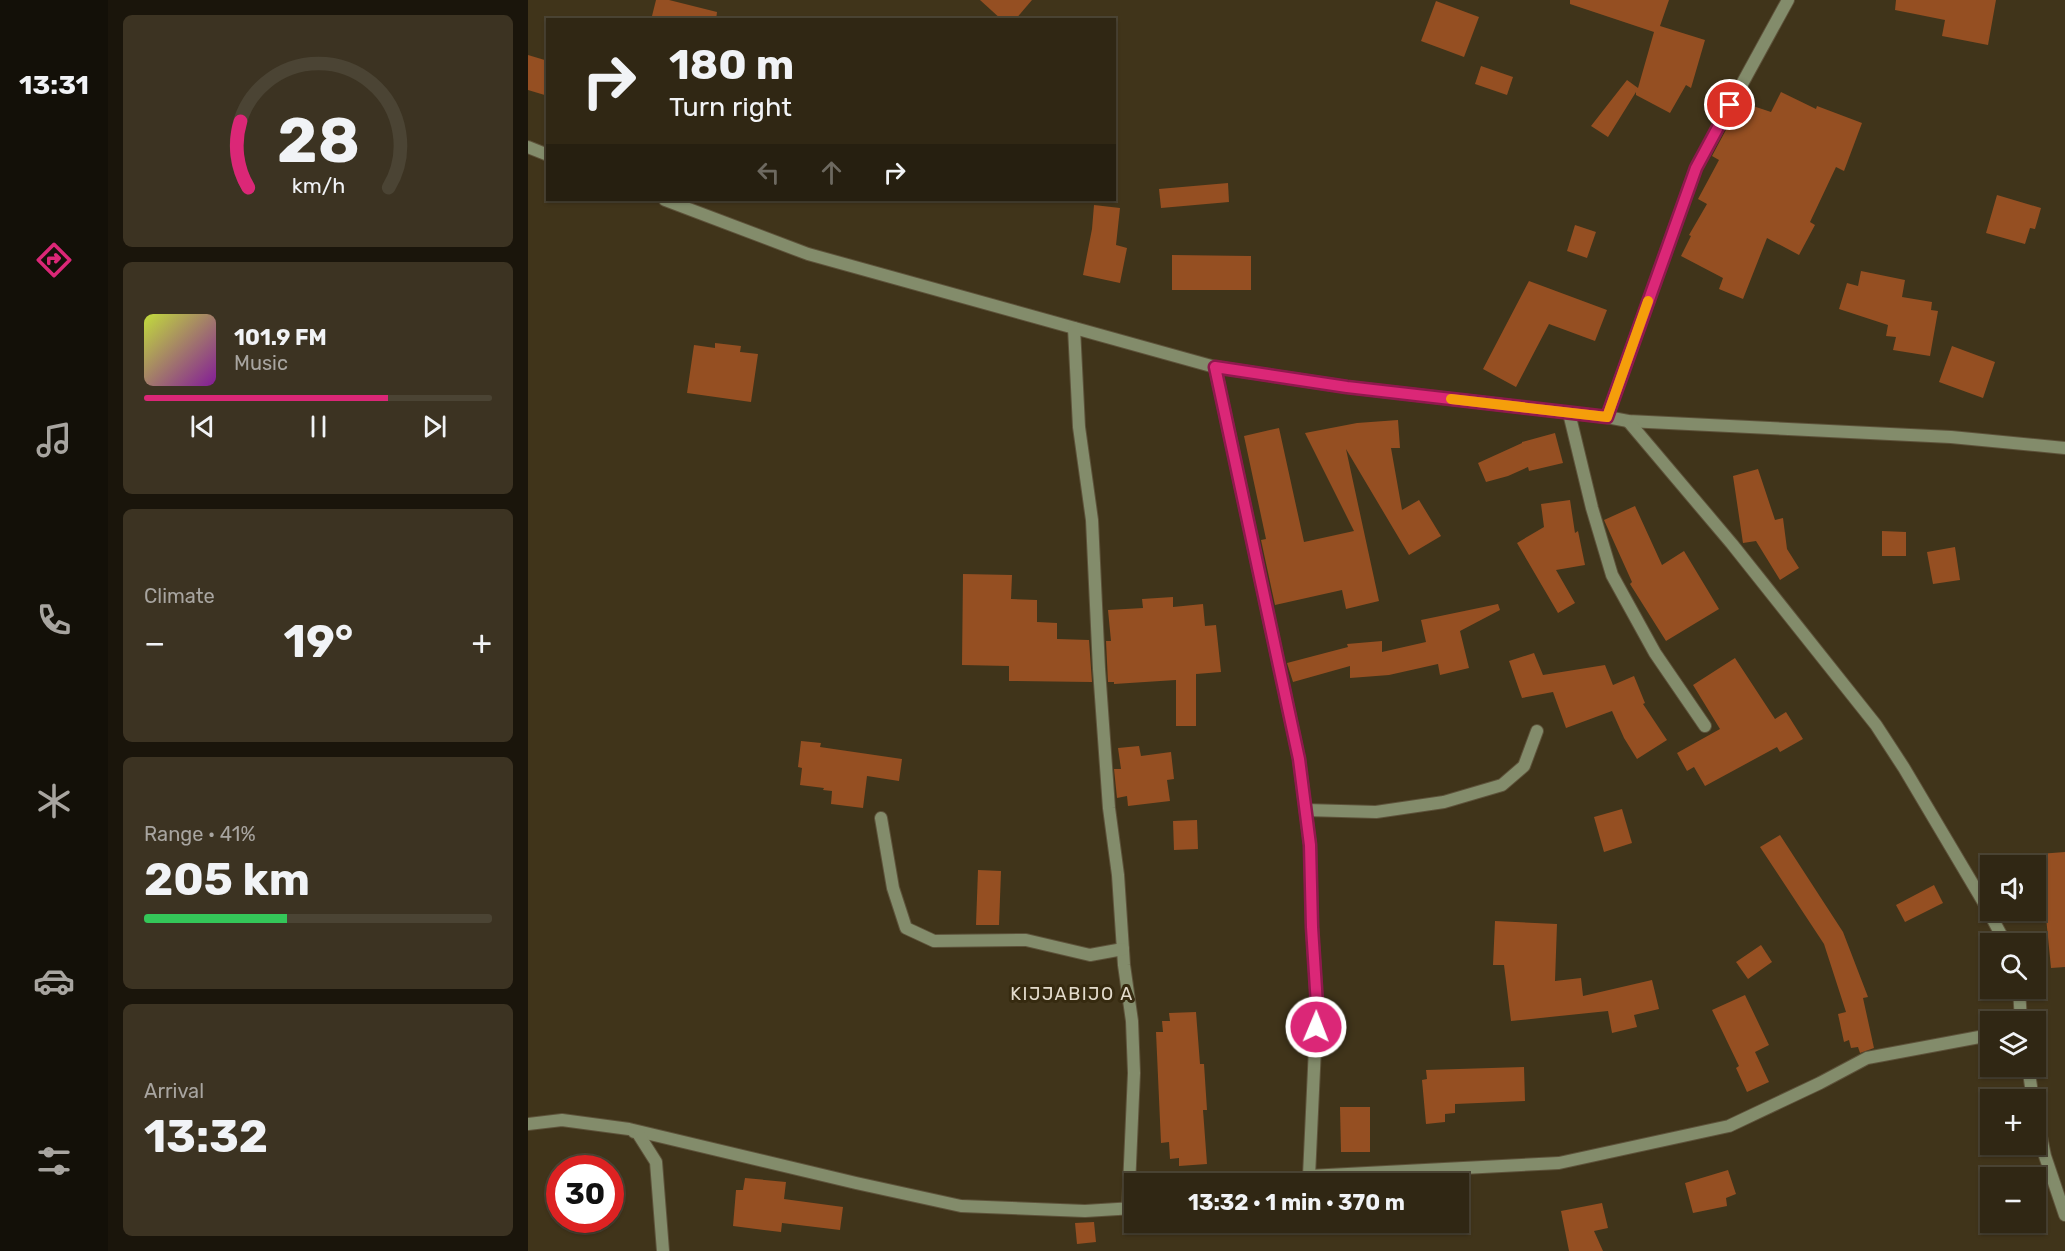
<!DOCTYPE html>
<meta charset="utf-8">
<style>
:root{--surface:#302714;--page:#3c3322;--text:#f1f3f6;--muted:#a8a5a0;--line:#4b4434;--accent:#db2777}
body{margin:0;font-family:Rubik,sans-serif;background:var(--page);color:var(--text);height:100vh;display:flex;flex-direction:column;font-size:22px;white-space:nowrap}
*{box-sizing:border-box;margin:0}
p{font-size:20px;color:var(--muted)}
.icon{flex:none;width:33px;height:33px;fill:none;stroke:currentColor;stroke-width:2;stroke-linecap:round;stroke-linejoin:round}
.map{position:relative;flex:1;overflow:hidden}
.sheet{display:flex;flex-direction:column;gap:15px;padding:15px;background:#1a150b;width:420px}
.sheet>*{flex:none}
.banner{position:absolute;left:18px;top:18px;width:570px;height:183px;border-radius:0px;box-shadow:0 2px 4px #0004,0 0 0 2px var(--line);background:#302714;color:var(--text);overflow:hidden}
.buttons{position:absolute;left:1452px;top:855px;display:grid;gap:12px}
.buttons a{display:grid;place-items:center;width:66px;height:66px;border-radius:0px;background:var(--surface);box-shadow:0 2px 4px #0004,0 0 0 2px var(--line);font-size:30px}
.speed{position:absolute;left:18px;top:1155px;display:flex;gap:12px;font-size:30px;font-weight:700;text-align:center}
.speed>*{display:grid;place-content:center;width:78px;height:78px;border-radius:50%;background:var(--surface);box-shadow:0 2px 4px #0004,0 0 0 2px var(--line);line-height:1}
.speed .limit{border:9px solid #d22;background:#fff;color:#111}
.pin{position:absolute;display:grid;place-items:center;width:51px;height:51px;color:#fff;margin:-26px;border:3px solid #fff;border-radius:50%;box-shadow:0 2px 6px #0007}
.me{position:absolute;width:66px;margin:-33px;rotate:1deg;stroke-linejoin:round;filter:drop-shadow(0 0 4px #0008)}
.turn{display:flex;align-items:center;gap:21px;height:126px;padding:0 24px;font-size:27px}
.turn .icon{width:78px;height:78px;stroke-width:2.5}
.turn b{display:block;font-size:42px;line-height:51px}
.lanes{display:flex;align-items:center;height:57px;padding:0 24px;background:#0003;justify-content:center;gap:30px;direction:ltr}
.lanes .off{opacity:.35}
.big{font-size:45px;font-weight:700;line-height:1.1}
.sheet .tile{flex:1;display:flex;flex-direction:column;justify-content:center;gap:9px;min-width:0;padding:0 21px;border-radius:9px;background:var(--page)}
.sheet .dial{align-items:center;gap:0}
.dial svg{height:156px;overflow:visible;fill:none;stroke:var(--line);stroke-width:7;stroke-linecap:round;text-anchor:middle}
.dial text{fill:var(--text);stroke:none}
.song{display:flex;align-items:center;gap:18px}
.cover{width:72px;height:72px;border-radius:9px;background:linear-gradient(135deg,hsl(70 70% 55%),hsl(290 70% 35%))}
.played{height:6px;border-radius:3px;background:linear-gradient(90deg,var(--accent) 70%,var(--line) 70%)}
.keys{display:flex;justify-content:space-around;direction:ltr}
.heat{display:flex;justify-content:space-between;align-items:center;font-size:33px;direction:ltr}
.charge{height:9px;border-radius:4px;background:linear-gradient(90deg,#34c759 41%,var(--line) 0)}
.trip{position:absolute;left:596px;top:1173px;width:345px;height:60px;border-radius:0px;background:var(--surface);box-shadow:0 2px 4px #0004,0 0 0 2px var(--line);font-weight:700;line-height:60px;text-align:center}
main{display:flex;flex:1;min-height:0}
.menu{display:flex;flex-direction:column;width:108px;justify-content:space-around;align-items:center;background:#131008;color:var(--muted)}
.menu .icon{width:42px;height:42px}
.menu .selected{color:var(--accent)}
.menu b{font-size:27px;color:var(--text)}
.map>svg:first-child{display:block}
.building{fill:#954f22}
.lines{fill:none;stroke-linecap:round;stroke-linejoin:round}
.minor-casing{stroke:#5d523a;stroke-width:14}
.minor{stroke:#838c6b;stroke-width:12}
.route-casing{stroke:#8e194d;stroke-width:15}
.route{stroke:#db2777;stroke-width:10}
.slow{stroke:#f59e0b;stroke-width:10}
.labels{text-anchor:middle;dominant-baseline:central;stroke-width:6;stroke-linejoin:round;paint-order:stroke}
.quarter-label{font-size:18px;letter-spacing:1.5px;fill:#e3dbcc;stroke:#362a10}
</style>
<main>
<nav class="menu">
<b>13:31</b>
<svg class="icon selected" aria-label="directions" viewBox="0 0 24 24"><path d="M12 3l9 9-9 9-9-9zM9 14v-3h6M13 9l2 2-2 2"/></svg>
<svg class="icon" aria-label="music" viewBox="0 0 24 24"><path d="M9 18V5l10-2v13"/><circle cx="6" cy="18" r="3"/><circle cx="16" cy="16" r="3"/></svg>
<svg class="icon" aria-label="phone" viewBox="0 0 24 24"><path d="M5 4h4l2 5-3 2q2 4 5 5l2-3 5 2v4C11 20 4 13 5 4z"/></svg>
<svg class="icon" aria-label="climate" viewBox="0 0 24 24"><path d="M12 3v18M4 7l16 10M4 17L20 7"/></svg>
<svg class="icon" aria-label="car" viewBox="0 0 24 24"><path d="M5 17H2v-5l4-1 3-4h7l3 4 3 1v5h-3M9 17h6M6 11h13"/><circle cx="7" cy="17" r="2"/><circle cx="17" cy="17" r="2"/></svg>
<svg class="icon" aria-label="filters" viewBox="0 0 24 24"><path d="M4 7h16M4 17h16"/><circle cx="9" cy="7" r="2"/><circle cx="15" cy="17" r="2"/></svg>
</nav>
<section class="sheet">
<div class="tile dial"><svg viewBox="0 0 100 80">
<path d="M14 69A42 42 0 1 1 86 69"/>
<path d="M14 69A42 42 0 0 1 10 35" stroke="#db2777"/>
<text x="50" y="56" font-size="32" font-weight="700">28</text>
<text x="50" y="72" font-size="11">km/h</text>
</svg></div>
<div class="tile">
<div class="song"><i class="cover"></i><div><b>101.9 FM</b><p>Music</p></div></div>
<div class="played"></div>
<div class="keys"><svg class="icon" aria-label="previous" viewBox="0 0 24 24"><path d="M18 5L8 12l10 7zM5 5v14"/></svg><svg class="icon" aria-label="pause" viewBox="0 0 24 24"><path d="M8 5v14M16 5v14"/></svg><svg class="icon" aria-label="next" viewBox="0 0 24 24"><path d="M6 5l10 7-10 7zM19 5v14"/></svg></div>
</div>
<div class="tile"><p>Climate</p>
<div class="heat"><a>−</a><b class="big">19°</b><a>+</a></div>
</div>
<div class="tile"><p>Range · 41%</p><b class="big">205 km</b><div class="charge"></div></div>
<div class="tile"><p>Arrival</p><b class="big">13:32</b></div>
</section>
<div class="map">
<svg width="1537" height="1251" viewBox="0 0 1537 1251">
<rect width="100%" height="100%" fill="#40341a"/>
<g class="building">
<polygon points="128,0 141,0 189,12 188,20 123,20"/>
<polygon points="452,0 504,0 487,20 474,20"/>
<polygon points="1042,0 1141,0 1132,26 1177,40 1163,88 1158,85 1142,113 1108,95 1108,92 1080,137 1063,126 1099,80 1110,88 1126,32 1042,4"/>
<polygon points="1368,0 1468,0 1460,45 1414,36 1417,20 1367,10"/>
<polygon points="908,1 951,17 936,57 893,41"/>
<polygon points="0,55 20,61 20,96 0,90"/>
<polygon points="953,66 985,77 979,95 947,84"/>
<polygon points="1253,92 1288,109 1289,106 1334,123 1316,171 1308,167 1282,222 1287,225 1271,255 1239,238 1215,299 1191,289 1195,278 1153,256 1163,236 1161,235 1179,204 1170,199 1191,160 1184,156 1213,102 1243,112"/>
<polygon points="700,183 701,202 633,208 631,189"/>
<polygon points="1469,195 1513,208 1507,229 1502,228 1497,244 1458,233"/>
<polygon points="566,205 592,208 588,245 599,248 592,283 555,275 564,229"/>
<polygon points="1047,225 1068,232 1059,258 1039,251"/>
<polygon points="644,255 723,256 723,290 644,290"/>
<polygon points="1333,271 1377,280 1374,297 1404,302 1403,310 1410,311 1402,356 1365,350 1368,337 1358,336 1360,325 1311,309 1319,283 1330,286"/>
<polygon points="1001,281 1079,310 1067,341 1021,324 988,387 955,369"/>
<polygon points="187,343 213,346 212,352 230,354 223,402 159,393 166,345 187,348"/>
<polygon points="1424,346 1467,362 1455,398 1411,382"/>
<polygon points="870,420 872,448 863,448 874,510 891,500 913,536 881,555 818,449 851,601 818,609 814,590 747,605 733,540 738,539 716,436 751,428 776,542 826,531 777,433 829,423"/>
<polygon points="1027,433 1035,463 1001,471 1000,467 980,476 958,482 950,463 994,443 994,442"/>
<polygon points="1230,469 1247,520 1255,518 1259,549 1271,568 1252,580 1228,541 1215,543 1205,476"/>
<polygon points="1042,500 1047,533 1050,531 1057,565 1028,570 1047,603 1030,613 989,543 1016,527 1013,504"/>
<polygon points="1107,506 1134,565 1156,551 1191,609 1138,641 1102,584 1104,582 1076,520"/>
<polygon points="1354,531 1378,532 1378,556 1354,556"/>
<polygon points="1427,547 1432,580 1405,584 1399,552"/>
<polygon points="435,574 484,575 483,599 509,600 509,622 529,623 529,639 561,640 564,682 481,681 481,666 434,665"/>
<polygon points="645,597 645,607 675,604 677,626 688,625 693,672 668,674 668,726 648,726 648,680 586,684 586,682 580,682 578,641 583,641 580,610 615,608 614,599"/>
<polygon points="970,604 972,610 932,631 941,668 912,675 910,664 861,675 822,678 822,666 765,682 759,663 820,647 819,644 854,641 854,652 898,642 893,620"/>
<polygon points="1006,653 1015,675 1077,665 1085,685 1106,676 1117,703 1115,704 1139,740 1109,759 1096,738 1084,711 1038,728 1025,692 994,698 981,661"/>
<polygon points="1207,658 1247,719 1258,712 1275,739 1252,752 1249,747 1177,786 1166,767 1159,771 1149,753 1192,729 1165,685"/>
<polygon points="273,741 293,743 292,747 374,759 371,781 339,776 335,808 303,804 304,791 295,790 296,788 272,785 274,768 270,767"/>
<polygon points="611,746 613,756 643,752 646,779 639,780 642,801 600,806 599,796 589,798 586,769 593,769 590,748"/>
<polygon points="1094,809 1104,843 1076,852 1066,817"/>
<polygon points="669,820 670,849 646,850 645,821"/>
<polygon points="1252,835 1315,932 1340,997 1335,998 1346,1048 1332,1053 1330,1047 1323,1048 1321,1040 1316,1042 1310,1014 1318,1012 1296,944 1232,847"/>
<polygon points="1537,852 1537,967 1523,968 1518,917 1508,918 1508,896 1515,895 1511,854"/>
<polygon points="450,870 473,871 471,925 448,925"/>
<polygon points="1406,885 1415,903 1377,922 1368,905"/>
<polygon points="967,921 1029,924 1027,981 1053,978 1055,996 1124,980 1131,1009 1106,1015 1109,1027 1084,1033 1080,1011 983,1021 976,965 965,965"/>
<polygon points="1233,945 1244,962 1220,979 1208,962"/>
<polygon points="1217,995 1241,1045 1227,1052 1241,1082 1219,1092 1208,1068 1211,1066 1184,1010"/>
<polygon points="668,1012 672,1064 676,1064 679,1110 675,1110 679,1164 651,1166 651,1158 642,1159 641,1142 633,1143 628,1032 635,1032 634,1021 642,1021 641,1013"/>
<polygon points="996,1067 997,1101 927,1104 927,1113 917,1114 917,1122 898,1124 894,1080 899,1079 898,1070"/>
<polygon points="812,1107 842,1107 842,1152 813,1152"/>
<polygon points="1200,1170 1208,1194 1198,1198 1199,1206 1165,1213 1157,1183"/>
<polygon points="217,1178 258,1182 256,1199 315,1207 312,1230 254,1223 253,1232 205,1226 208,1190 215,1190"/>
<polygon points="1074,1203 1080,1228 1066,1231 1075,1251 1041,1251 1033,1211"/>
<polygon points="566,1222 568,1242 549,1244 547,1223"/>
</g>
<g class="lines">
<g class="minor-casing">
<g id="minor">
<polyline points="0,147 20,155"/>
<polyline points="137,200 280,254 687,367 819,387 1079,417 1100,421 1423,437 1537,448"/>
<polyline points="546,328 551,427 564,520 571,669 581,808 590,875 596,965 604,1021 606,1073 600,1209"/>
<polyline points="687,367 771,759 782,845 784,927 789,1005 781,1176"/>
<polyline points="1041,413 1064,508 1084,575 1127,653 1177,726"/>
<polyline points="1079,417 1168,168 1260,0"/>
<polyline points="1100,421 1204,544 1348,725 1376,768 1456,903 1478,944"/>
<polyline points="778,810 848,812 916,802 974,785 996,766 1009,731"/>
<polyline points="353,818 365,888 378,928 406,941 498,940 562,955 595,949"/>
<polyline points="1491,988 1493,1022"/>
<polyline points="1500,1066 1505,1100"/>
<polyline points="1508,1113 1517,1156 1537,1215"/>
<polyline points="0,1124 34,1120 101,1129 328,1183 433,1206 557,1211 606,1208"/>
<polyline points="106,1132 109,1132 128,1162 135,1251"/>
<polyline points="757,1184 781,1176 1031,1163 1201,1126 1292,1083 1339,1058 1462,1035"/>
</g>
</g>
<use href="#minor" class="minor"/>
</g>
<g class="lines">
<g class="route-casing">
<polyline id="route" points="788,1027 789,1005 784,927 782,845 771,759 687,367 819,387 1079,417 1168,168 1202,105"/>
</g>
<use href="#route" class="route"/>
<polyline class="slow" points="923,399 1079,417 1120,301"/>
</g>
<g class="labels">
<g class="quarter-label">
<text x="544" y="994">KIJJABIJO A</text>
</g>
</g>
</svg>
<div class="buttons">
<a><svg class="icon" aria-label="sound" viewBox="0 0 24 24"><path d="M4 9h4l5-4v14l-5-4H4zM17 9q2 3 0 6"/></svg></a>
<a><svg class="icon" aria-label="search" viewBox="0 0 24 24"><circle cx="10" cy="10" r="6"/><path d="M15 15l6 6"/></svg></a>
<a><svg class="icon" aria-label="layers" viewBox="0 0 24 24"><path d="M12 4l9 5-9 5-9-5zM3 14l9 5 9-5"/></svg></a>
<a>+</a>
<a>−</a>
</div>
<div class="speed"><div class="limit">30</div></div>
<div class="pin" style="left:1202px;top:105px;background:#d93025"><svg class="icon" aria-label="arrive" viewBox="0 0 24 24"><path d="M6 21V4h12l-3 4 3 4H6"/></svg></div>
<svg class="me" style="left:788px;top:1027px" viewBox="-20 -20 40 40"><circle r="17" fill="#db2777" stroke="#fff" stroke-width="3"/><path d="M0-11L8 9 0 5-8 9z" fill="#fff"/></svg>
<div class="trip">13:32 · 1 min · 370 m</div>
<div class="banner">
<div class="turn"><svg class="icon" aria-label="right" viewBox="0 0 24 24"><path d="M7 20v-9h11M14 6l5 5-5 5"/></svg><div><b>180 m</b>Turn right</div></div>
<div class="lanes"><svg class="icon off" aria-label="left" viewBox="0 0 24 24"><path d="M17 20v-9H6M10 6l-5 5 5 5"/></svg><svg class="icon off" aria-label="ahead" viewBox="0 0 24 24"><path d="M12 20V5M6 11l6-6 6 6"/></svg><svg class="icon" aria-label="right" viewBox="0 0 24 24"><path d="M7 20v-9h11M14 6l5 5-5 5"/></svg></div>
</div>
</div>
</main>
